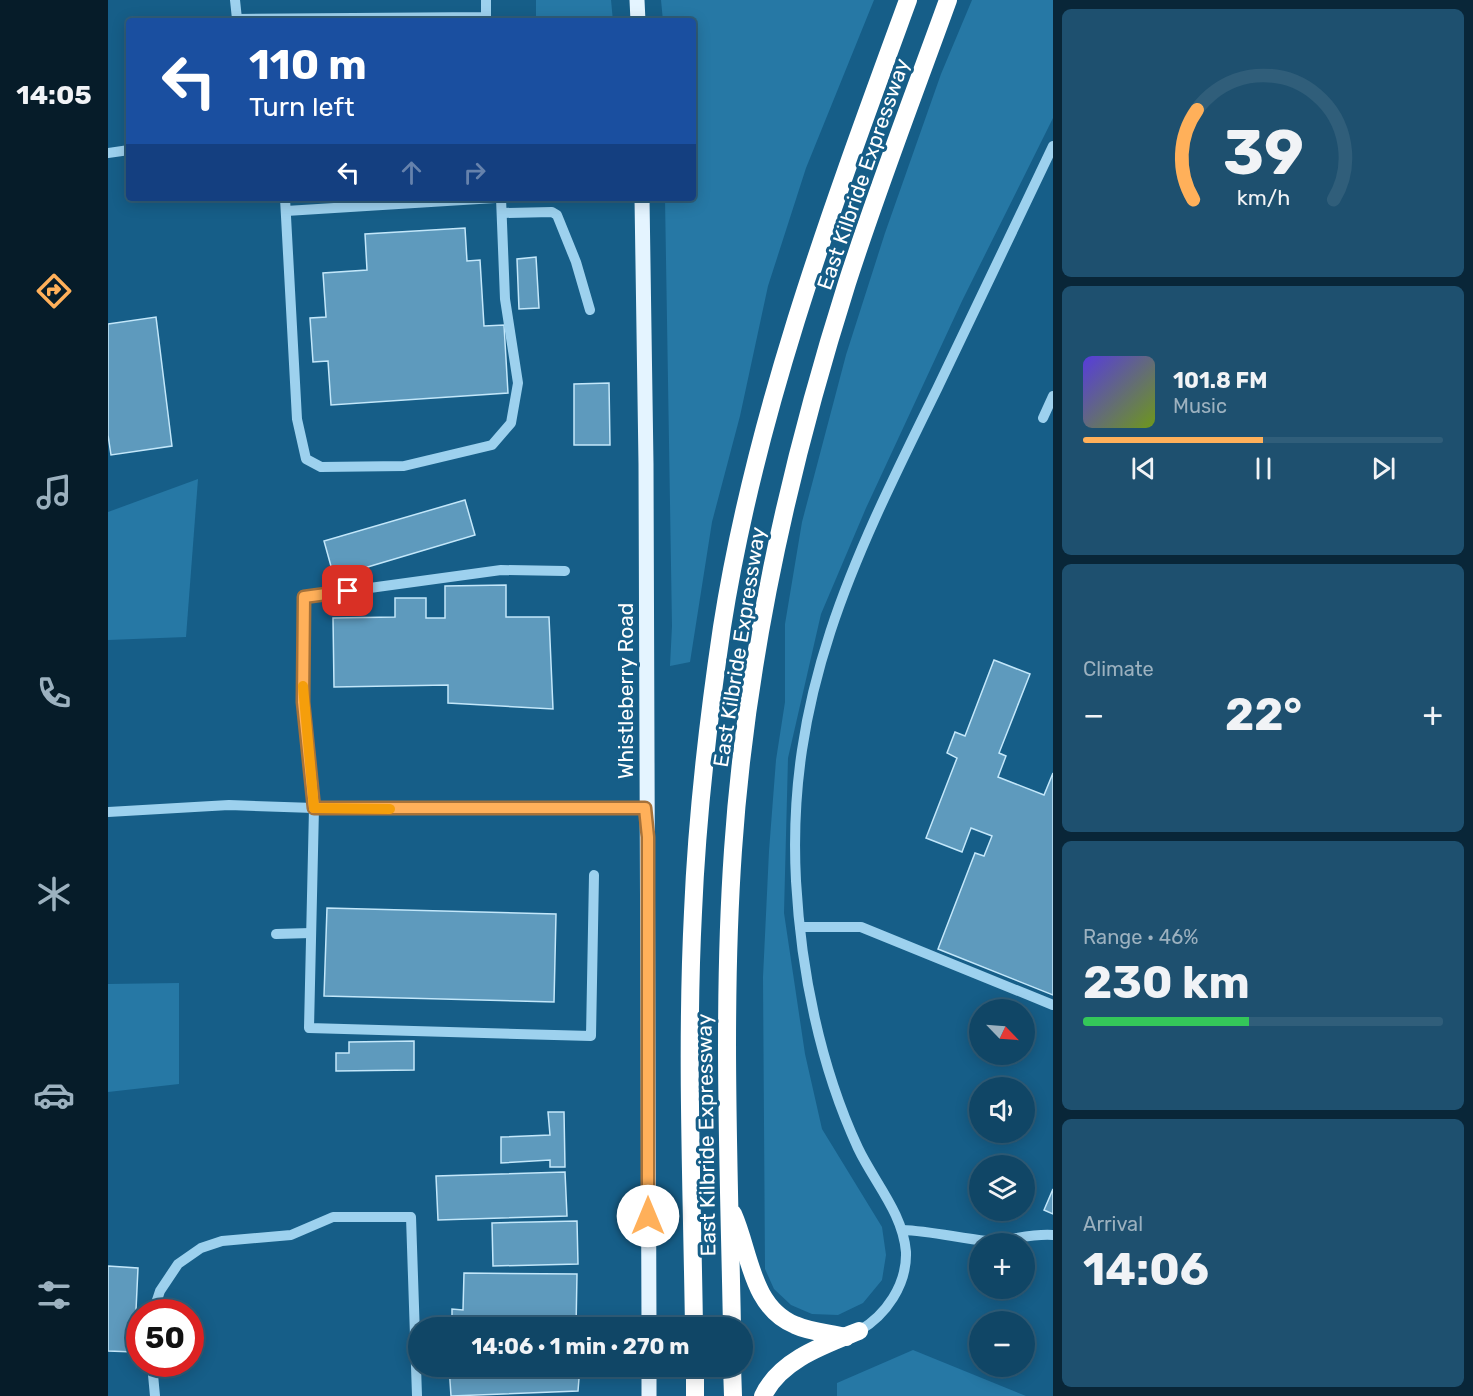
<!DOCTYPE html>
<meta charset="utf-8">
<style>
:root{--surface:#104666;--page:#1e506f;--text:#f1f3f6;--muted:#9cb1bf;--line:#305e7a;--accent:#ffb05a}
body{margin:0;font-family:Rubik,sans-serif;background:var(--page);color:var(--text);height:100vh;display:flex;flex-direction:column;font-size:22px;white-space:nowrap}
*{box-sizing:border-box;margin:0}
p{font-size:20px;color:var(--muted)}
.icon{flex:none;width:33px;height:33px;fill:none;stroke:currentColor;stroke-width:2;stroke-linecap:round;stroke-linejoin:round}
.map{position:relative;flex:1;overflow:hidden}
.side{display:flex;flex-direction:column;gap:9px;padding:9px;background:#092638;width:420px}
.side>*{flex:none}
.top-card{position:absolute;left:18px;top:18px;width:570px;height:183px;border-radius:6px;box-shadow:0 3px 15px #0003,0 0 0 2px var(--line);background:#1a4fa0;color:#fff;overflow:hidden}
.needle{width:39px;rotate:115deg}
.fabs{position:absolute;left:861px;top:999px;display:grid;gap:12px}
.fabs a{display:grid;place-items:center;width:66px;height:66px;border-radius:50%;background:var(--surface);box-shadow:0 3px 15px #0003,0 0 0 2px var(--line);font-size:30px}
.speed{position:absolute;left:18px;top:1299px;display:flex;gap:12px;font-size:30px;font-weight:700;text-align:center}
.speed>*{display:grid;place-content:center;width:78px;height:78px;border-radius:50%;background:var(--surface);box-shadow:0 3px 15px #0003,0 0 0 2px var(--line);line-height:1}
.speed .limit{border:9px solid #d22;background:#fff;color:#111}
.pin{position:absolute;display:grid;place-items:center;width:51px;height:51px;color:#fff;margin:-26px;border-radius:12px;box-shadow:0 3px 9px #0006}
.me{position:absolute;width:66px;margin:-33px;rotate:0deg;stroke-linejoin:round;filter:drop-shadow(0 0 4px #0008)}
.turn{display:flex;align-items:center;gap:21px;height:126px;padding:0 24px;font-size:27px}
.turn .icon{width:78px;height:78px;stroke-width:2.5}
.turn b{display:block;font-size:42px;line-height:51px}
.lanes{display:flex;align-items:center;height:57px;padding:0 24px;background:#0003;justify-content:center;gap:30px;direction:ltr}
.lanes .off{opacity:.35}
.big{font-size:45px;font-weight:700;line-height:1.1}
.side .tile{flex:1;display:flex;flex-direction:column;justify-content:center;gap:9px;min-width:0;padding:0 21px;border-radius:9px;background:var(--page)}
.side .dial{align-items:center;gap:0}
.dial svg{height:156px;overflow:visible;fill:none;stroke:var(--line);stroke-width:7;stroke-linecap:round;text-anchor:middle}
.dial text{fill:var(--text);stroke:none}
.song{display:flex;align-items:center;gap:18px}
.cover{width:72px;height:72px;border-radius:9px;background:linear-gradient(135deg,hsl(250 70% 55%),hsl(80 70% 35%))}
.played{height:6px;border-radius:3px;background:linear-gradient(90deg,var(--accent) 50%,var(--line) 50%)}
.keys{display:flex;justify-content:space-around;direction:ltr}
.heat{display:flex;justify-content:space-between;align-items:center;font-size:33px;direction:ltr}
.charge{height:9px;border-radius:4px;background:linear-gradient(90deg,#34c759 46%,var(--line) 0)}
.trip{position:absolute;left:300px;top:1317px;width:345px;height:60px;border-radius:30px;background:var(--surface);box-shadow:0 3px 15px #0003,0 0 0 2px var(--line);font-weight:700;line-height:60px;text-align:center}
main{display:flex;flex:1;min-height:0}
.menu{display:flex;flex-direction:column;width:108px;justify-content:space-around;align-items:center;background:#061c29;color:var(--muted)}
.menu .icon{width:42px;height:42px}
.menu .on{color:var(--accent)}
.menu b{font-size:27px;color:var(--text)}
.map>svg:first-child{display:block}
.green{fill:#2678a5}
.building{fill:#5e9abd;stroke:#c3e7fa;stroke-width:1.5}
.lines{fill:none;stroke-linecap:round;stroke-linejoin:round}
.minor{stroke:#9dd1ee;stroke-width:10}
.major{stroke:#e4f4ff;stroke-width:15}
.highway{stroke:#fff;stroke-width:18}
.route-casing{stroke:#a6723a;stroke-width:15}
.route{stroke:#ffb05a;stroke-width:10}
.slow{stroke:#f59e0b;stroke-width:10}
.labels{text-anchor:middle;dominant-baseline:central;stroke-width:6;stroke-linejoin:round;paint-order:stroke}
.street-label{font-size:21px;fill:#fff;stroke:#165e88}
</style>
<main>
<nav class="menu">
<b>14:05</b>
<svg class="icon on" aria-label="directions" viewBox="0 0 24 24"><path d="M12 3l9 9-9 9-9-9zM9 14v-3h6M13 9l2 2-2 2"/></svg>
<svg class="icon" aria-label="music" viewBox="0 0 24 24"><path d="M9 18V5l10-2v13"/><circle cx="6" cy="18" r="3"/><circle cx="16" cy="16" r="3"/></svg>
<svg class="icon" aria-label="phone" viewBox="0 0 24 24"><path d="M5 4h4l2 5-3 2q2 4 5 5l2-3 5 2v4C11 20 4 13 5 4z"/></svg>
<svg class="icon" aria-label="climate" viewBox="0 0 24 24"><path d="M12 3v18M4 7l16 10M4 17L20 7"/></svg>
<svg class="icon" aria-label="car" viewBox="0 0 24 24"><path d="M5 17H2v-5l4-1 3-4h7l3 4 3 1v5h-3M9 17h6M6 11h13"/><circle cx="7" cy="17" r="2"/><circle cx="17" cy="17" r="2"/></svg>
<svg class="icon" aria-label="filters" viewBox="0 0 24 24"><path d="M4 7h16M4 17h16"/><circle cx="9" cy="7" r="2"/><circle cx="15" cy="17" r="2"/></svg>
</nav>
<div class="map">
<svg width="945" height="1396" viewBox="0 0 945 1396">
<rect width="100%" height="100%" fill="#165e88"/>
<g class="green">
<polygon points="428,0 503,0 505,21 428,21"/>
<polygon points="553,0 766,0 698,168 660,286 632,416 604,522 582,662 562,666 564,626 557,198 585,198 585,21 555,21"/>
<polygon points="864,0 945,0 945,118 854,301 758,508 713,614 680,758 676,913 697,1054 714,1129 774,1227 778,1255 774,1280 755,1303 730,1315 704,1314 683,1305 666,1289 657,1269 655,977 661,851 668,760 677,702 677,624 694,522 738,355 777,233 833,74"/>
<polygon points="90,479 78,637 0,640 0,512"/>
<polygon points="71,983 71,1084 0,1092 0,984"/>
<polygon points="805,1350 918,1396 729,1396 729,1383"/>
</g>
<g class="building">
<polygon points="357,228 359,261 372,260 376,326 396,325 400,393 223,405 220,361 205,362 202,318 218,317 215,273 259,270 257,234"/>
<polygon points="428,257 431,308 411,309 409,259"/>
<polygon points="48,317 64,446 3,455 0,435 0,324"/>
<polygon points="501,383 502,445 466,445 466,384"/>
<polygon points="357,500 367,535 226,577 216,541"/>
<polygon points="398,585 398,617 441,617 445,709 340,703 340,685 226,687 225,618 287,617 287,598 318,598 318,618 337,618 337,586"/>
<polygon points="886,660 922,674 891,753 898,756 890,777 936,795 945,773 945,995 830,949 867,853 876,856 884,836 863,828 854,852 818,838 849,758 839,753 847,732 857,736"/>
<polygon points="219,908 448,914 446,1002 216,996"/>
<polygon points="306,1041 306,1070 228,1071 228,1053 241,1053 241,1042"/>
<polygon points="440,1112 456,1112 457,1167 442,1167 442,1160 393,1163 393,1137 442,1135"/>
<polygon points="457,1172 459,1216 330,1220 328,1176"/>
<polygon points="945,1189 945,1214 936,1210"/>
<polygon points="469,1221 470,1264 385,1266 384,1223"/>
<polygon points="0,1266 30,1268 26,1352 0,1351"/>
<polygon points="356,1273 469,1274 468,1328 344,1328 344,1309 355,1310"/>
<polygon points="341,1366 472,1366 470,1391 343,1396"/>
</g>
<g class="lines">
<g class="minor">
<polyline points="127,0 129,19 378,17 378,0"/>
<polyline points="0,153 21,150"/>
<polyline points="177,198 189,419 198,459 213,467 296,466 384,445 403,423 410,383 397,299 393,198"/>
<polyline points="178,211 387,198"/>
<polyline points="394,213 444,212 449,215 468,262 482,310"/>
<polyline points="935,418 945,396"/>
<polyline points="0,812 121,805 206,808 195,702 196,597 393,570 457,571"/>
<polyline points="486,875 483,1036 201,1028 206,808 537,808"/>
<polyline points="692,927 753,927 945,1005"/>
<polyline points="168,934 203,933"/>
<path d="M794,1230c29,1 56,8 85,11 20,1 43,-8 66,-6"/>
<polyline points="45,1312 52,1291 70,1264 93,1248 114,1241 183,1235 225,1217 303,1217 309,1396"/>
<path d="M751,1331c27,-16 48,-46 47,-79 -3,-39 -32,-70 -48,-104 -38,-82 -57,-177 -62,-267 -10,-190 60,-327 141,-492 39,-81 77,-162 116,-243"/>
<polyline points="44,1364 47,1396"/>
</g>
<g class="major">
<polyline points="529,0 530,21"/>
<polyline points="534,198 538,464 541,1328"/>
<polyline points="541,1366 541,1396"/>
</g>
<g class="highway">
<path d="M625,1214c17,38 18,93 62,111 15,7 34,8 51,12"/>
<path d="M586,1328c-2,-139 -8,-278 -1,-416 4,-96 15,-191 29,-285 34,-217 111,-422 186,-627"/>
<path d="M624,1328c-3,-159 -10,-319 1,-478 13,-193 56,-384 114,-567 31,-96 67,-189 101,-283"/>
<polyline points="587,1366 587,1396"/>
<polyline points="624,1366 625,1396"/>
<path d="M655,1396c17,-36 61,-51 96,-65"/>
</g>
</g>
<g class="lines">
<g class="route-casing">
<polyline id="route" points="240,591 196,597 195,702 206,808 537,808 540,837 540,1216"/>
</g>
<use href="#route" class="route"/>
<polyline class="slow" points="195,686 206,808 282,809"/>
</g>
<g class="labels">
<g class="street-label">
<text transform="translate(755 174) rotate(-71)">East Kilbride Expressway</text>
<text transform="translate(631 647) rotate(-81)">East Kilbride Expressway</text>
<text transform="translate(517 691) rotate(-90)">Whistleberry Road</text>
<text transform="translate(598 1135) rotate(-91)">East Kilbride Expressway</text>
</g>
</g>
</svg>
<div class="fabs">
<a><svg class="needle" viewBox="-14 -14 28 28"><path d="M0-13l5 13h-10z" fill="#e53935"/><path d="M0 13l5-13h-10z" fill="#9cb1bf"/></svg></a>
<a><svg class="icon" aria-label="sound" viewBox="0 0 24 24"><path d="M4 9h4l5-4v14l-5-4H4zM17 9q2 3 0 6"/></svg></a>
<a><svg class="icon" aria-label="layers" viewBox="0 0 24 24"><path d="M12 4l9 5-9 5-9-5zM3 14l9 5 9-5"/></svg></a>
<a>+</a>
<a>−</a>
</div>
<div class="speed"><div class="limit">50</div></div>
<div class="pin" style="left:240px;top:591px;background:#d93025"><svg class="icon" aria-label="arrive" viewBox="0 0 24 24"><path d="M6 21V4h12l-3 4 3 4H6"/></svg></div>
<svg class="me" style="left:540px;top:1216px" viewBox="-20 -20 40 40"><circle r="19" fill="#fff"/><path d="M0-13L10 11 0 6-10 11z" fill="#ffb05a"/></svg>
<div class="trip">14:06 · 1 min · 270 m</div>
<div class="top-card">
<div class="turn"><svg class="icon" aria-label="left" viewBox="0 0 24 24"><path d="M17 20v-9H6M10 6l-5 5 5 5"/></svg><div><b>110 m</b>Turn left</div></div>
<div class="lanes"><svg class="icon" aria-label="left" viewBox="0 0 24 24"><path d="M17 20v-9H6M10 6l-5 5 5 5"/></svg><svg class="icon off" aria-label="ahead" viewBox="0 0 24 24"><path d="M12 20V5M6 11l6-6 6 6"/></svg><svg class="icon off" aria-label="right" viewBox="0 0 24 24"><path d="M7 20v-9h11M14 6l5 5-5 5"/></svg></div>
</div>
</div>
<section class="side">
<div class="tile dial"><svg viewBox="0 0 100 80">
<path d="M14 69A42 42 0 1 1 86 69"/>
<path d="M14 69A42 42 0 0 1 16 23" stroke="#ffb05a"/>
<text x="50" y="56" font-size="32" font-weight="700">39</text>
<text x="50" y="72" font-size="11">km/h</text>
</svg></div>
<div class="tile">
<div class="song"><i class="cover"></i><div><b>101.8 FM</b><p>Music</p></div></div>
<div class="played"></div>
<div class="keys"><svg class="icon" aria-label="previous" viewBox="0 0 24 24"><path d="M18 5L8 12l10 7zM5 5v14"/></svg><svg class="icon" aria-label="pause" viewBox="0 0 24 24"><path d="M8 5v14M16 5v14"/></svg><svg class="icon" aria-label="next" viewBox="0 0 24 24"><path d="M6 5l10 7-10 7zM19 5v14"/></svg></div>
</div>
<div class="tile"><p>Climate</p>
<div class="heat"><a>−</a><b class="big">22°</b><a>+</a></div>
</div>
<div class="tile"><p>Range · 46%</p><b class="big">230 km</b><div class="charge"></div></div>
<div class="tile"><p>Arrival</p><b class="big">14:06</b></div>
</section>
</main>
